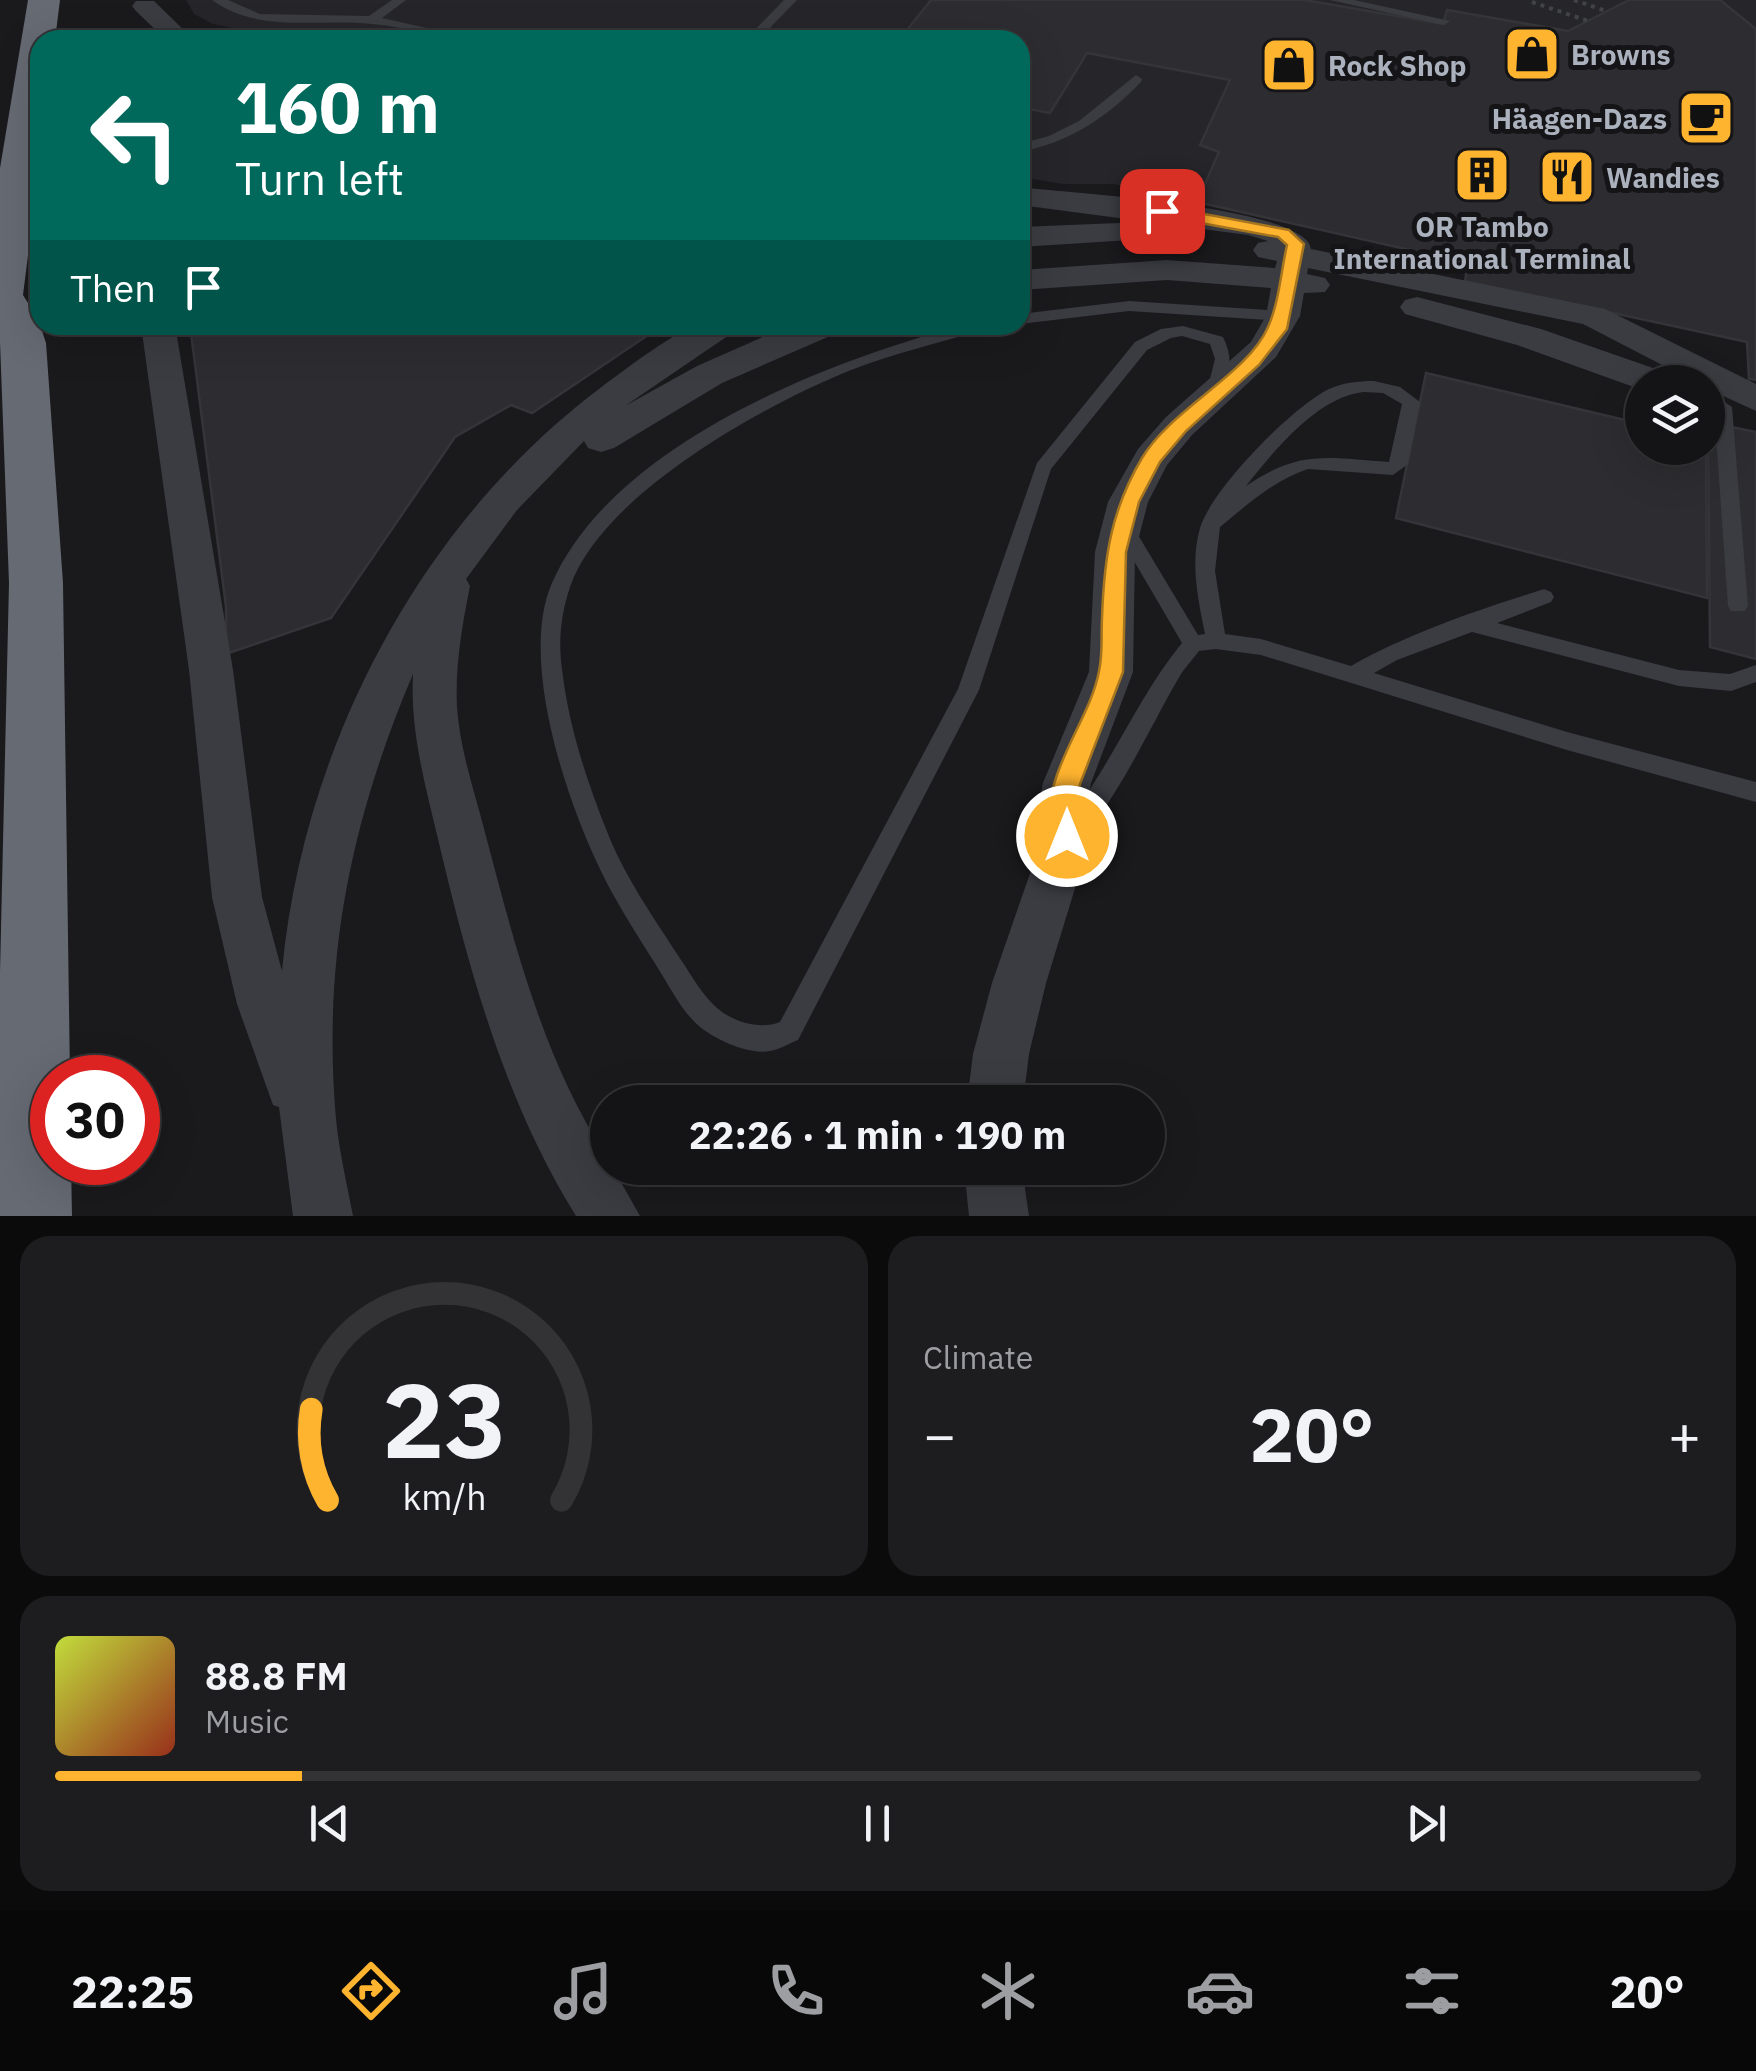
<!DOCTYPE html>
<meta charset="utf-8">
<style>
:root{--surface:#141416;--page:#1d1d1f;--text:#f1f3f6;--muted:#9d9ea1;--line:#333335;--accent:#ffb42f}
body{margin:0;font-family:"IBM Plex Sans",sans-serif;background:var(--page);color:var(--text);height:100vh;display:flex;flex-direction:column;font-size:38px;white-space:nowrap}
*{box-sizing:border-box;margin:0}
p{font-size:32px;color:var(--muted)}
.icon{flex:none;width:55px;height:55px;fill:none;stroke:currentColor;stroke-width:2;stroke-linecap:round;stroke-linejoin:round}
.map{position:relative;height:1216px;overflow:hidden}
.drawer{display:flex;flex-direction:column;gap:20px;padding:20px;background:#0b0b0c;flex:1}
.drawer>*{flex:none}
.top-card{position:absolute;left:30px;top:30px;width:1000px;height:305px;border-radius:30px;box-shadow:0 10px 40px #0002,0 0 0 2px var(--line);background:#00695c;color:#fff;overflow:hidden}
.controls{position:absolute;left:1625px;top:365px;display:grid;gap:20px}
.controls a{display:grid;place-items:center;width:100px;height:100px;border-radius:50%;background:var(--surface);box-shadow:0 10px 40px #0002,0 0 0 2px var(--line);font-size:50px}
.speed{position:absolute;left:30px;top:1055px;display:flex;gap:20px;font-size:50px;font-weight:700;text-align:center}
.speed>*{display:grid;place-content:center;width:130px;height:130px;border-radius:50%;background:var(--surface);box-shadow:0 10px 40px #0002,0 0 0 2px var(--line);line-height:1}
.speed .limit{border:15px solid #d22;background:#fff;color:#111}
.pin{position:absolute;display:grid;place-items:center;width:85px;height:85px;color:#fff;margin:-42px;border-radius:20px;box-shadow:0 5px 15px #0006}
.me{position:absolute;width:110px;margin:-55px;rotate:0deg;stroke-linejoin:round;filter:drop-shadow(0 0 8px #0008)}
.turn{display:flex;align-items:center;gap:35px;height:210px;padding:0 40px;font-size:45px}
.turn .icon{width:130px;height:130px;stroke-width:2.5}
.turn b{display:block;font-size:70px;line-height:85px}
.then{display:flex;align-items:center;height:95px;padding:0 40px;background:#0003;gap:20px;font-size:38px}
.big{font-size:75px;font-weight:800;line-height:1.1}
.drawer .tile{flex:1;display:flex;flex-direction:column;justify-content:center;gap:15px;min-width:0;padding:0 35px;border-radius:30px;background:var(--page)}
.drawer .dial{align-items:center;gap:0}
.dial svg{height:260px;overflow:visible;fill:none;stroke:var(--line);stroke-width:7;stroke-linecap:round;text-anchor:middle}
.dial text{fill:var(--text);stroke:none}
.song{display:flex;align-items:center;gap:30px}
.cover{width:120px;height:120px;border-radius:15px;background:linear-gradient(135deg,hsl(70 70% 55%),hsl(10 70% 35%))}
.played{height:10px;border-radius:5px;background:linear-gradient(90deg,var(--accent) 15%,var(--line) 15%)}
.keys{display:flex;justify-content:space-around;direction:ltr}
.heat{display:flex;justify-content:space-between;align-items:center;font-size:55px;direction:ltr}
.drawer .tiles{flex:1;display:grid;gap:20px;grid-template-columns:1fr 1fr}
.tile:last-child{grid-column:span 2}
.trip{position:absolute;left:590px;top:1085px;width:575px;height:100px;border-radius:50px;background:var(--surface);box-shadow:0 10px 40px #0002,0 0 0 2px var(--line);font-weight:800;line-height:100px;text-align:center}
.dock{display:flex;height:160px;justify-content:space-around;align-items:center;background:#080809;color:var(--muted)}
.dock .icon{width:70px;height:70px}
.dock .current{color:var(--accent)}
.dock b{font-size:45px;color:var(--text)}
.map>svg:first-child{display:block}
.built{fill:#26262a}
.building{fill:#2d2d31;stroke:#343439;stroke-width:2.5}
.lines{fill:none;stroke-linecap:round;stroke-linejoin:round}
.path{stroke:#404349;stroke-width:4;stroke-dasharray:4 5;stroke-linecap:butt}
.lane{fill:#3a3c42;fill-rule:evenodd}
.street{fill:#3a3c42;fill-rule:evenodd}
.highway{fill:#666a73;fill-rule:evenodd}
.route{fill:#ffb42f;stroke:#a6751f;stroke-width:2.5}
.labels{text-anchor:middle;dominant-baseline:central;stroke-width:10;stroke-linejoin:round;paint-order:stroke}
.far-poi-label{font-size:28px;font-weight:bold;fill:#abb1bd;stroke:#151518;text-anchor:start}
</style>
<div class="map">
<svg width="1756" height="1216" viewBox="0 0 1756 1216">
<rect width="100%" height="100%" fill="#1a1a1d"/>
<polygon class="built" points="186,0 1756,0 1756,380 1749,379 1747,342 1465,281 1467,263 1396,248 1396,244 1114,184 1063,184 1020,177 1020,40 387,40 272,36 213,24 194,14"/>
<g class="building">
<polygon points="931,0 1305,0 1443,24 1447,10 1568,31 1629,0 1720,0 1756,29 1756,380 1749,379 1747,342 1465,281 1468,263 1197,202 1219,152 1200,145 1230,80 1087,53 1050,113 1029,109 1020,123 1020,40 899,40"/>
<polygon points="190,325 663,325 532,413 511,405 455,437 331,618 226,654 226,607"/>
<polygon points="1426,373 1642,424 1642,448 1706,448 1707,598 1396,518"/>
<polygon points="1708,422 1756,432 1756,659 1710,647"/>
</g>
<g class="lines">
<g class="path">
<polyline points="1574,0 1606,11"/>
<polyline points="1532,2 1588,21"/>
</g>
<g class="lane">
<path d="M212,0h16l32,14 109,2 23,-16h14l-24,18 98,22c-37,0 -71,-13 -108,-16 -54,-6 -113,10 -160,-24z"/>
<polygon points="784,0 797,0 758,40 745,40"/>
<polygon points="1330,0 1354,0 1450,21 1444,25"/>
<path d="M1136,75l6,4 -1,3c-35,36 -71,60 -121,70v-8l29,-8 30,-15z"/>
<polygon points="1129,301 1283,311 1291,316 1283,321 1129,311 1020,324 1020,314"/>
<path d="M964,325h27l-2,4c-46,12 -93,24 -138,41 -87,35 -249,124 -281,217 -9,27 -12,54 -8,82 6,54 24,110 44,160 18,47 48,89 75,131 11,16 21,35 36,48 16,14 43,22 63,14l178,-333 79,-226 98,-121 26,-13 22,-3 40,11c10,20 8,38 -1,58h-12l-3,-4 8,-32 -5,-15 -28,-8 -11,2 -24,12 -96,119 -72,221 -181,350c-8,3 -19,10 -28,11 -21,4 -54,-11 -70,-24 -19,-16 -31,-42 -44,-62 -20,-32 -41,-64 -57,-98 -34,-71 -80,-209 -47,-284 61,-139 275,-222 412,-258z"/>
<path d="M1374,381l26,6 20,15 -12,62 -15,11 -85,-6c-34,11 -61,36 -88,58l-5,44 10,63 36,5 90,27c60,-34 128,-56 193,-77l7,3 3,5 -3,5 -54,21 182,47 51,4 26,-9v17l-25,9 -52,-5 -207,-54 -75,28 -23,13 193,59 189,50v20l-189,-52 -306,-95 -45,-6 -17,2 -16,20c-23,35 -78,158 -111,170l-8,-3 -3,-7 3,-7c47,-56 72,-125 118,-181l-69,-118 2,-5h14l69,115 7,-1c-7,-35 -15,-71 -5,-106 12,-39 91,-120 129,-139 13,-6 29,-8 45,-8zM1363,392l20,1 19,11 -13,58c-61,-4 -89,-13 -143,24 28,-35 70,-88 117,-94z"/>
<polygon points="1723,401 1732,407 1748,606 1745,611 1731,611 1728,606 1714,407"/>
</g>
<g class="street">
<polygon points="136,1 154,1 194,40 166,40 136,11 132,6"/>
<path d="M1020,187c44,6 286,19 291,62l294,60 151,75v27l-48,-22v-7h-13l-112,-58 -275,-56 -1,6 18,4 5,7 -5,7 -21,1 -4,23 -24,41 -84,78 -25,30 -19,37 -13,50 -2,120 -42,111 -4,20 4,33 -45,147 -17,71 -6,48h-56l6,-48 19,-71 51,-147 -4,-33 4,-20 46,-111 6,-120 13,-50 30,-53 28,-32 85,-75 15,-26 5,-28 -104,-8 -147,10v-20l147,-10 108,8 2,-7 -19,-4 -5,-7 5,-7 10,-2 -20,-6 -228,-30z"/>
<polygon points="1119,223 1130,226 1135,233 1130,240 1020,247 1020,227"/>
<polygon points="1417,297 1541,329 1670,374 1675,382 1642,382 1642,390 1517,345 1405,314 1400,307 1405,300"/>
<path d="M141,325h34l58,345 29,227 20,74c21,-225 139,-450 321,-585 19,-14 76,-58 96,-61 12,-2 26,0 38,0l-5,8 -107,73 72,-40 86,-38 59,-3 -5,8 -115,50 -108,65 -13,4 -13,-4 -4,-7 -67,69 -51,69 4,7c-8,40 -15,80 -13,121 3,45 19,89 30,133 29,110 58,223 121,319v9h5l27,48h-64c-72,-116 -107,-246 -138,-377 -13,-55 -28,-108 -25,-165 -62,146 -91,286 -77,445 3,32 11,65 17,97h-60l-14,-109 -6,-2 -36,-101 -25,-107 -23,-227z"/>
<polygon points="964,1168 1022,1168 1029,1216 969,1216"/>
</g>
<polygon class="highway" points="28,0 60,0 55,40 40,40 40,160 23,295 38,319 46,343 63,583 70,1078 52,1078 52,1162 71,1162 72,1216 0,1216 0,972 9,583 0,342 0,168"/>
</g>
<path class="route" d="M1162,206l127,24 15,14 -17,85 -28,36 -73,66 -26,31 -21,40 -13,50 -3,120 -43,112 -4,20 4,32 -4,8 -9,3 -10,-3c-27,-59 32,-117 42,-173 4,-17 2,-36 3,-53 2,-60 9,-108 40,-160 29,-49 106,-84 126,-131 11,-24 13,-56 19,-82l-9,-8 -121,-22 -3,-4z"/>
<defs>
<g id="shop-square" transform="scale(2.875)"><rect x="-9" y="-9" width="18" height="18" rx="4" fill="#ffb42f" stroke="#151518"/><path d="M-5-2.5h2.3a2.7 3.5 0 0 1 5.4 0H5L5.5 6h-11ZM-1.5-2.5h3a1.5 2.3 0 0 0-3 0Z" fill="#111"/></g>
<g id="cafe-square" transform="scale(2.875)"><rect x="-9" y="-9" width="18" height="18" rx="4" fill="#ffb42f" stroke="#151518"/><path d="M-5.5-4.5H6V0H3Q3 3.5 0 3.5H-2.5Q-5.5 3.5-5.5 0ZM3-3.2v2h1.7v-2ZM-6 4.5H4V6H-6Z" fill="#111"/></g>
<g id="building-square" transform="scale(2.875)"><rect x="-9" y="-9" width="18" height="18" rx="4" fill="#ffb42f" stroke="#151518"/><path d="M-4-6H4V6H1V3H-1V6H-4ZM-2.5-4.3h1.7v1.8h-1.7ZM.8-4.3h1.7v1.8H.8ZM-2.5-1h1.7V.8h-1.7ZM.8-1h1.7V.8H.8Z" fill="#111"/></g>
<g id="restaurant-square" transform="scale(2.875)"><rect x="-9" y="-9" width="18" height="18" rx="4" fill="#ffb42f" stroke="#151518"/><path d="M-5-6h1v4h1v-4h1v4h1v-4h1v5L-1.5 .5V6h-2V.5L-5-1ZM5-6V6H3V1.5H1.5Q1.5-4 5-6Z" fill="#111"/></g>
</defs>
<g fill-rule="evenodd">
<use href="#shop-square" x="1532" y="54"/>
<use href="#shop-square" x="1289" y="65"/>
<use href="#cafe-square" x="1706" y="118"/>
<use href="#building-square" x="1482" y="175"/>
<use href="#restaurant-square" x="1567" y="177"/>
</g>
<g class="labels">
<g class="far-poi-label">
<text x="1571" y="54">Browns</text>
<text x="1328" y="65">Rock Shop</text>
<text x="1667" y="118" text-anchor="end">Häagen-Dazs</text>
<text x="1606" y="177">Wandies</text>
<text x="1482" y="226" text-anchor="middle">OR Tambo<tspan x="1482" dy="32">International Terminal</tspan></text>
</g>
</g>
</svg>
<div class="controls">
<a><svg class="icon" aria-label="layers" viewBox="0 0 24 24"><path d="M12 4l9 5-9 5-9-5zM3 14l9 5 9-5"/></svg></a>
</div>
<div class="speed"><div class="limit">30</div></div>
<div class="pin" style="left:1162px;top:211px;background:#d93025"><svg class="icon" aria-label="arrive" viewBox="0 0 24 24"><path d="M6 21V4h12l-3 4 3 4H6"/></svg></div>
<svg class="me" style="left:1067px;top:836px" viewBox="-20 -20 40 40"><circle r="17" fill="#ffb42f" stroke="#fff" stroke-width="3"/><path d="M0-11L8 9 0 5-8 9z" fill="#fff"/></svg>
<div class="trip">22:26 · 1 min · 190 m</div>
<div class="top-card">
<div class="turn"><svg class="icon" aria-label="left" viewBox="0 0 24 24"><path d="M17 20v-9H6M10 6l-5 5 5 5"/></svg><div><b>160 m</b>Turn left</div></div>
<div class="then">Then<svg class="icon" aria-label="arrive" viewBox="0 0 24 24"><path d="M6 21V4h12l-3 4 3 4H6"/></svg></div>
</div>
</div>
<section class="drawer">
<div class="tiles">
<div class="tile dial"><svg viewBox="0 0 100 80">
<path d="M14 69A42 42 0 1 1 86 69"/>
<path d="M14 69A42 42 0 0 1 9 41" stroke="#ffb42f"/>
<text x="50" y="56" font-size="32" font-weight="700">23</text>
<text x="50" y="72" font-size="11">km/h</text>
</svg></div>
<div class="tile"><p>Climate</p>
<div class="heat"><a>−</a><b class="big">20°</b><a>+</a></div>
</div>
<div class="tile">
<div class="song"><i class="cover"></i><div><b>88.8 FM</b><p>Music</p></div></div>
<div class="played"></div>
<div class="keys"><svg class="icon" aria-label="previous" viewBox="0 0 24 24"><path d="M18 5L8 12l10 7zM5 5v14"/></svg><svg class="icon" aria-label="pause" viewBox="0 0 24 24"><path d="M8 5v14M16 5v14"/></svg><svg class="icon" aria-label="next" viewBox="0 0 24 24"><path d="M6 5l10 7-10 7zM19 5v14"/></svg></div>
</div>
</div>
</section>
<nav class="dock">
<b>22:25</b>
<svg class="icon current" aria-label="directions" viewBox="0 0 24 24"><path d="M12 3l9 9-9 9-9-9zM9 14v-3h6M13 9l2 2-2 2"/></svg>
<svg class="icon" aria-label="music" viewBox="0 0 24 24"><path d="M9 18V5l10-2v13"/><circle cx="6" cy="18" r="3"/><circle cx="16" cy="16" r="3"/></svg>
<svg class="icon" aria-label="phone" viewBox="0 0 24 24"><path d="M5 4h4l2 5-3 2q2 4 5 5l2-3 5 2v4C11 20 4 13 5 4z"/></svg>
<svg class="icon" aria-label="climate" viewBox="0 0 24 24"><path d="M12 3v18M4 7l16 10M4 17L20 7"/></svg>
<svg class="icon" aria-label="car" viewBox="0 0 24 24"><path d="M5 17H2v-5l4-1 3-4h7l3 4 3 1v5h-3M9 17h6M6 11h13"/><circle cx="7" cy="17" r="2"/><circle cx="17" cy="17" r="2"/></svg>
<svg class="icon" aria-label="filters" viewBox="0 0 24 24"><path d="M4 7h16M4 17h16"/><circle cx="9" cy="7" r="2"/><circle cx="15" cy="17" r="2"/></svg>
<b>20°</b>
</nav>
